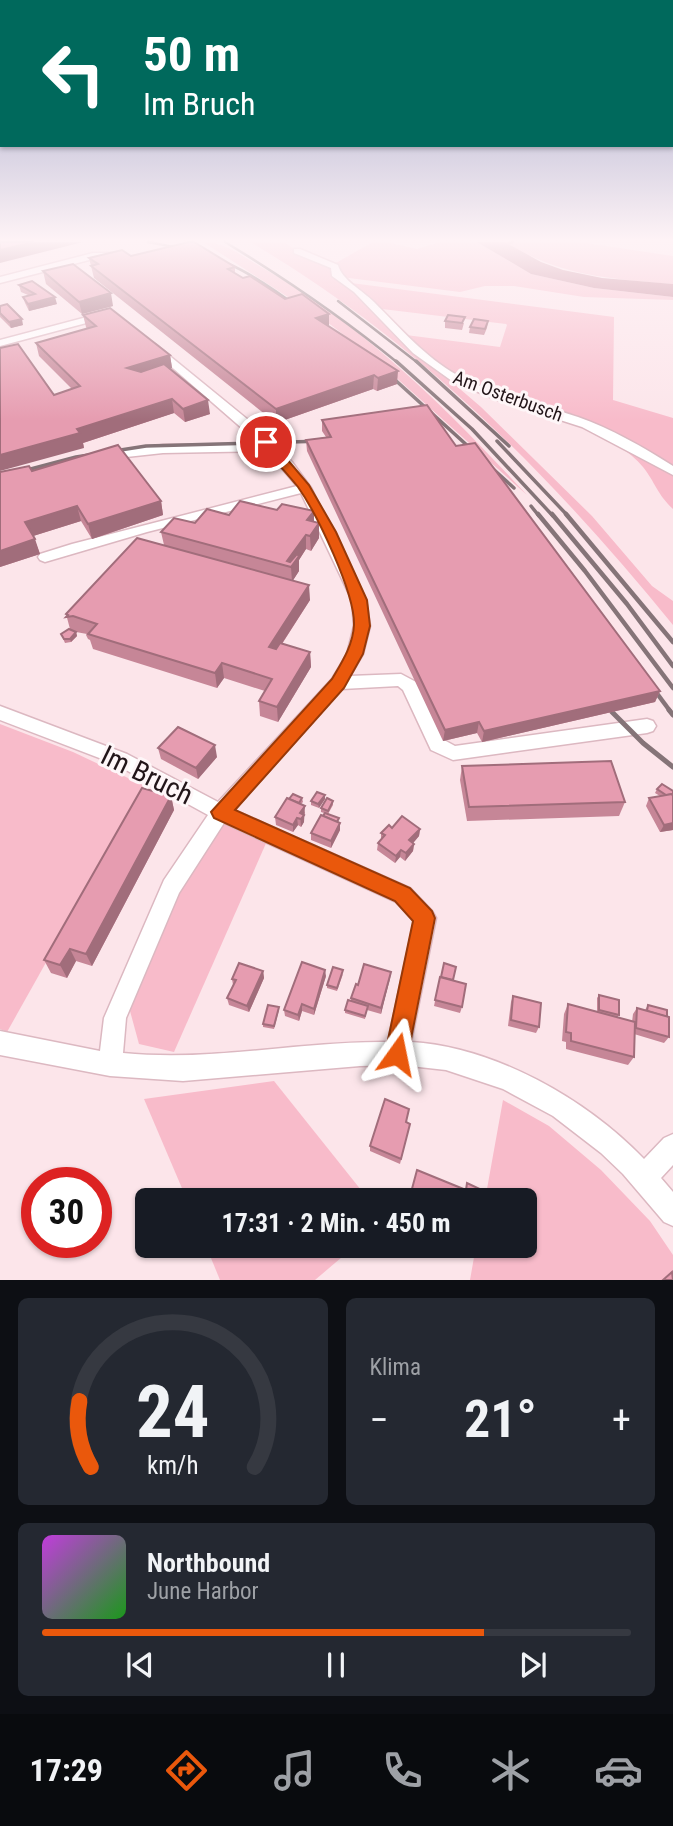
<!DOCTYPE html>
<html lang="de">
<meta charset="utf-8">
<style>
:root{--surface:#171b24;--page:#242831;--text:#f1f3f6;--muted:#9ea1a6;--line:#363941;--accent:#ea580c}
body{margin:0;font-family:"Roboto Condensed",sans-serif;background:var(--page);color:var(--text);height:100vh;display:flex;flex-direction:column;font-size:26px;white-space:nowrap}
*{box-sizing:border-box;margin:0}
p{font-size:23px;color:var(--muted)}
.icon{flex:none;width:38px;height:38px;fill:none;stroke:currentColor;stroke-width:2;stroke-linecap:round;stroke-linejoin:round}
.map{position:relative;height:1280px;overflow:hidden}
.sheet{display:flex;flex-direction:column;gap:18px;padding:18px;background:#0d0f14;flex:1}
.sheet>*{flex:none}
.top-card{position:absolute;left:0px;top:0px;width:674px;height:147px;box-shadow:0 2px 5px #0004;background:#00695c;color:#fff;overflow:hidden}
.speed{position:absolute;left:21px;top:1167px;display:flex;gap:14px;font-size:35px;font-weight:700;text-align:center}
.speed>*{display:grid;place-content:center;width:91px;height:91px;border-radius:50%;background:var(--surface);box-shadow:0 2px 5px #0004;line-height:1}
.speed .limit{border:10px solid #d22;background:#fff;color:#111}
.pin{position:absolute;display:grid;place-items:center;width:60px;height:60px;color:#fff;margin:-30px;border:4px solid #fff;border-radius:50%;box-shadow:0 2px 7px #0007}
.me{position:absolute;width:77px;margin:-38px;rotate:12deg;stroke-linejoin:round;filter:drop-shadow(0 0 5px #0008)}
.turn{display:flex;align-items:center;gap:24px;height:147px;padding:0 28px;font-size:32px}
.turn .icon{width:91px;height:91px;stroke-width:2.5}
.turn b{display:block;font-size:49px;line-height:60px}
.big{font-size:52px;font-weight:700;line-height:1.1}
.sheet .tile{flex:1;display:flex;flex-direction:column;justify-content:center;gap:10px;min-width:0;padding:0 24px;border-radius:10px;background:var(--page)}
.sheet .dial{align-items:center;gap:0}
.dial svg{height:182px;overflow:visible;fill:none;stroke:var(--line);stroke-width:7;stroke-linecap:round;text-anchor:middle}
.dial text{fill:var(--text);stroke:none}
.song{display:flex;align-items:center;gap:21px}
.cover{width:84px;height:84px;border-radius:10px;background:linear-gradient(135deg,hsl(290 70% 55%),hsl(120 70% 35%))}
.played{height:7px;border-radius:4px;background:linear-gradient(90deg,var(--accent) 75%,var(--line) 75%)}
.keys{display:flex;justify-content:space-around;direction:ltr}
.heat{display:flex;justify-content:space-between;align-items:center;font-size:38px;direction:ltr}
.sheet .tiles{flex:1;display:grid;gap:18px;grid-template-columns:1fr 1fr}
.tile:last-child{grid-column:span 2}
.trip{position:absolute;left:135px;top:1188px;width:402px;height:70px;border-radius:10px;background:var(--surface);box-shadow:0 2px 5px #0004;font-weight:700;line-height:70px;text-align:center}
.menu{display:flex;height:112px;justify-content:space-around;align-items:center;background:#090b0e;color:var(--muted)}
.menu .icon{width:49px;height:49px}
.menu .on{color:var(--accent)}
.menu b{font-size:32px;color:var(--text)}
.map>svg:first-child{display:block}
.green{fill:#f8bbca;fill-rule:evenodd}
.water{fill:#be788b}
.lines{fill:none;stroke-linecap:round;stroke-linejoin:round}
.stream{stroke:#be788b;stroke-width:2.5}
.minor-casing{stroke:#dcb8c1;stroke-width:3}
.minor{fill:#fff;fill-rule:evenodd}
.rail-far3{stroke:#857478;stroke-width:2.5}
.rail-far2{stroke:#857478;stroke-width:3.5}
.rail-far1{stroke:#857478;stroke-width:4.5}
.rail{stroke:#857478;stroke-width:5}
.wall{fill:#c68697}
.shaded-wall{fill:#a16d7b}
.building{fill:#e69cb0;stroke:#a16d7b;stroke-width:2}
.route{fill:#ea580c;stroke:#983908;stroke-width:2}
.labels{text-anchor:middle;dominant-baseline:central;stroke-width:6;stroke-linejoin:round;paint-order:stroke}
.far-street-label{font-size:19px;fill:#221519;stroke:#fef6f8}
.near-street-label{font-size:28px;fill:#221519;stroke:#fef6f8}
</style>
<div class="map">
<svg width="673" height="1280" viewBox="0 0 673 1280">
<rect width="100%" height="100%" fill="#fce5ea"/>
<g class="green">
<path d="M203,242c21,0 36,12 53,22 105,58 190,144 271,231l-146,-131 -50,-39z"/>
<path d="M250,242h34l13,9 37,13 39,-22h13l31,7 23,-7h37l54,32 63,14 79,9v3l-89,-3 -70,-11h-29l-25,6 -119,-15 10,6 263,34 -1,83 60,18v91c-16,-15 -18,-27 -30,-42 -13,-16 -33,-27 -51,-37l-139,-47 28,24 111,109 60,70 21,15v24c-122,-150 -256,-285 -423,-383zM374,308l132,16 1,1 -7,22 -102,-13z"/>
<path d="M505,242h74l94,14v28c-63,-5 -113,-8 -168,-42z"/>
<polygon points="0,724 73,752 145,786 7,1032 0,1029"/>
<polygon points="223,821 267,841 174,1052 139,1044 130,1011 177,894"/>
<polygon points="274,1081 369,1200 187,1200 144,1099"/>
<polygon points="503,1100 549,1126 601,1170 650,1221 673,1255 673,1280 470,1280 476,1246 525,1246 525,1200 485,1200"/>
<polygon points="206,1246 355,1246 315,1280 220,1280"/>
</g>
<polygon class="water" points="477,242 505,242 541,262 563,270 602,278 673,284 673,297 594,288 531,274"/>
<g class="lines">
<polyline class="stream" points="507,244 513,242"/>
<g class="minor-casing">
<g id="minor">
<path d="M294,249h6l38,16c4,15 24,25 36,37 26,26 51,55 83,73 38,21 81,28 121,42 34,12 65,30 95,49v9l-91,-48 -87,-28 -43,-18 -39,-28 -59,-61 -22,-16 -1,-8 -37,-15z"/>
<polygon points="93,253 117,253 121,256 117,259 93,259 0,283 0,277"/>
<polygon points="102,313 105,314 105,318 0,346 0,340"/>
<path d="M155,344l103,84 34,34 19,26 55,112 4,26 -7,28 -13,22 51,-2 15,8 28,58 11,6 192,-27 6,2 3,5 -3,5 -6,2 -194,27 -22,-10 -28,-60 -5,-4 -56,3 -108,121 176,78 22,23 4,7 -25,124c84,5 175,57 233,117l20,-21 9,-4v31l-12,13 12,14v34l-9,-4 -41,-48 -22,-21 -48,-37 -50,-27 -57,-19 -45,-5 -41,1 -177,15 -73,-5 -110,-21v-24l100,20 4,-33 60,-138 44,-65 -93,-51 -115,-44v-14l127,48 91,48 114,-123 15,-25 7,-28 -2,-26 -51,-107 -154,39 -102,30 -5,-2 -2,-3 2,-3 32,-10 225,-58 -30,-35 -104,2 -64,7v-6l4,-1 60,-8 97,-1 -109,-95 -1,-2zM224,823l172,79 18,19 -26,121c-90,-1 -174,20 -265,11l3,-35 53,-125z"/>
</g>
</g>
<use href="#minor" class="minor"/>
<g class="rail-far3">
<path d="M148,242c69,12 95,24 151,66"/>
<path d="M225,242c61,37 118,76 173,121"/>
<polyline points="338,301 418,363"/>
</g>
<g class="rail-far2">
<polyline points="396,361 472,429 553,516"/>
<polyline points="416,361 509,446"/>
<polyline points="382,368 514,488"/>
<polyline points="497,441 568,516"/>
<polyline points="0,477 76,457 146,446 325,441"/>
<polyline points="531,506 539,516"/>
</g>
<g class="rail-far1">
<polyline points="538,514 585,571 673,688"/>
<polyline points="552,514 627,604 673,666"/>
<polyline points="566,514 673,642"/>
<polyline points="647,680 670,711"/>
</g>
<g class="rail">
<polyline points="669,710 673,715"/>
<polyline points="612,712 643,743 673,767"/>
</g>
</g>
<g class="wall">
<polygon points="131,256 235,267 235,273 329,327 397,384 377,391 373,389 276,423 94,278 89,258"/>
<polygon points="43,271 113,306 82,314 46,284"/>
<polygon points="19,285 57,304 29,311 25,303 23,297 28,295 21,292"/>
<polygon points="0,306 23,325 11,328 0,317"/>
<polygon points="83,315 170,355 172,368 170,369 210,414 185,422 174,413 83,443 84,448 54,395 72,389 39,356 36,343 87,329 86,327"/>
<polygon points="445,321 464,323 462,330 445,328"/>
<polygon points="488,321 487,328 484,335 469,333 470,327"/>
<polygon points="322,420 456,446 660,691 655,702 482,742 477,733 443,741 307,451 306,440 326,437 322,431"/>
<polygon points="32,471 161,501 163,515 92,539 81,521 33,536 40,554 0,567 0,472"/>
<polygon points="229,515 314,522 319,538 311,551 306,549 299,560 299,571 293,580 310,600 282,644 310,652 311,667 278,722 260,716 259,701 265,691 224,678 217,688 93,649 90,640 88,639 86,635 87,634 76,632 77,636 71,642 65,643 61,634 70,629 66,614 164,545 161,532"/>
<polygon points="158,748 217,757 198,779 161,759"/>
<polygon points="462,766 625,802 619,816 467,821 460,780"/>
<polygon points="657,789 673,791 673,830 660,832 646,806 649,798 660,796 655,793"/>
<polygon points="325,795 325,799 319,808 311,805 311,801"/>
<polygon points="171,796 174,810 92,966 76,961 67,978 51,973 44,960"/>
<polygon points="302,798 303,802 301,804 305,813 304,815 304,822 301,827 298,825 293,832 276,825 275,817 289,799"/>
<polygon points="333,801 333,805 328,814 339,822 340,830 331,848 311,840 311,833 324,813 321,812 321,808"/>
<polygon points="392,828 420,829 419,836 413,843 414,844 413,851 405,861 400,857 395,863 377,850 378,843 381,840 381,833"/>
<polygon points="263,971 264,978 249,1012 229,1005 227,998 233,985 232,979"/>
<polygon points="391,972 381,1014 367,1010 365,1019 345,1013 345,1010 351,1001 351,998 358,985"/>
<polygon points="343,974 337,991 327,988 327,985"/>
<polygon points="326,976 314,1015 302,1011 299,1021 285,1016 284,1010"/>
<polygon points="440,977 453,980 462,1007 460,1013 434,1006"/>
<polygon points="599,995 619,1015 617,1018 632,1022 633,1014 637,1008 645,1010 648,1005 669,1037 664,1043 634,1034 634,1057 628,1065 566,1049 566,1042 562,1041 564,1014 568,1004 597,1012 597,998"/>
<polygon points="513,996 539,1027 536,1033 508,1026 511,1002"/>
<polygon points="279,1007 279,1010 274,1029 263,1027 263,1024"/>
<polygon points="406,1122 410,1124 400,1164 370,1151 370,1146"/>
<polygon points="454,1246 470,1246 467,1251"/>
</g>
<g class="shaded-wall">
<polygon points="34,242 83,242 0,263 0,250"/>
<polygon points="111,293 113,306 82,314 79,302"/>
<polygon points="55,297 57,304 29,311 28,304"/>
<polygon points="329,314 329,327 316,318"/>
<polygon points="22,319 23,325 11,328 9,322"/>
<polygon points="170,355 172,368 129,381 127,368"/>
<polygon points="398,371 397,384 377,391 378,378"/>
<polygon points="374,375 373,389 276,423 276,409"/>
<polygon points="172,399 174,413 83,443 84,448 0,471 0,455 77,429"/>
<polygon points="208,400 210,414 185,422 183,409"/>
<polygon points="161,501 163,515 92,539 88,524"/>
<polygon points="77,506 81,521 30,537 25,522"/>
<polygon points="314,511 314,526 307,520"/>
<polygon points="319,523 319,538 311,551 310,536"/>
<polygon points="306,535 306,549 299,560 299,571 292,582 291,567 287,561"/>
<polygon points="35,539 40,554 0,567 0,551"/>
<polygon points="309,585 310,600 270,662 269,647"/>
<polygon points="76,632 77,636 71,642 70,639"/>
<polygon points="310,652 311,667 278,722 277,707"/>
<polygon points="222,663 224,678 217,688 215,673"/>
<polygon points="660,691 655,702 482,742 484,731"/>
<polygon points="479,722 477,733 443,741 445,730"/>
<polygon points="215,745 217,757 198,779 196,768"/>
<polygon points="325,795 325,799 319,808 318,804"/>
<polygon points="171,796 174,810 92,966 86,954"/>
<polygon points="305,806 304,822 301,827 300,813"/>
<polygon points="297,818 298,825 293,832 293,825"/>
<polygon points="340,823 340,830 331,848 331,841"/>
<polygon points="673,823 673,830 660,832 664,825"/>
<polygon points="420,829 419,836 409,848 409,840"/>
<polygon points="414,844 413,851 405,861 406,853"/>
<polygon points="401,850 400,857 395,863 396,856"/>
<polygon points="70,949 76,961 67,978 60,965"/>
<polygon points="325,970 326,976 314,1015 314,1009"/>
<polygon points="263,971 264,978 249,1012 247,1006"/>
<polygon points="391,972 390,979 381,1014 381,1008"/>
<polygon points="302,1004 302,1011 299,1021 298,1015"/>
</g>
<g class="building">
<polygon points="0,242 34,242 0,250"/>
<polygon points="189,242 194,242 235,267 228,269 243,278 250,276 285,299 302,294 329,314 316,318 398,371 378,378 374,375 276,409 91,266 98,264 89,258 122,250 131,256"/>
<polygon points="73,264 111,293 79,302 43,271"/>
<polygon points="32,281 55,297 28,304 23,297 35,294 19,285"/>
<polygon points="7,304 22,319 9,322 0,313 0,306"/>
<polygon points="110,308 170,355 127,368 141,372 164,364 208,400 183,409 172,399 77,429 80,433 0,455 0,348 18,344 54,395 80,386 36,343 96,326 83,315"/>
<polygon points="448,315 465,317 462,323 445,321"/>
<polygon points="474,319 488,321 485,329 470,327"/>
<polygon points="427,405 456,446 475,443 660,691 484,731 479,722 445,730 306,440 331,437 322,420"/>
<polygon points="118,445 161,501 88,524 77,506 25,522 35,539 0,551 0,472 29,466 32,471"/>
<polygon points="240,501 277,510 282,504 314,511 307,520 319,523 310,536 306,535 287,561 290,562 297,554 299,556 291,567 161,532 174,518 195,523 207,509 229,515"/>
<polygon points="137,538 309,585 269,647 276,649 280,643 310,652 277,707 259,701 272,679 222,663 215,673 88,634 97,624 73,616 66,617 68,615 66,614"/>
<polygon points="69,629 76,632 70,639 64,639 61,634"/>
<polygon points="178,727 215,745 196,768 158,748"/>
<polygon points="611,761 625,802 469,807 462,766"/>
<polygon points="662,784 673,791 673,795 672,794 666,795 657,789"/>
<polygon points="142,788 171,796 86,954 70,949 60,965 44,960"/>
<polygon points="317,792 325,795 318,804 311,801"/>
<polygon points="293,794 302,798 299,803 289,799"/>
<polygon points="672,794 673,796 673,823 664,825 649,798"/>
<polygon points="287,798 305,806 300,813 304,815 301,819 297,818 293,825 275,817"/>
<polygon points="327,798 333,801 328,811 321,808"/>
<polygon points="325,813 339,818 337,822 323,816"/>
<polygon points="321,815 340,823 331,841 311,833"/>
<polygon points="402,816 420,829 409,840 414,844 406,853 401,850 396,856 378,843 385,835 381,833 389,825 392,828"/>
<polygon points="302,962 325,970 314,1009 302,1004 298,1015 284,1010"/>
<polygon points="239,963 263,971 247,1006 227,998 236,980 232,979"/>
<polygon points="444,963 456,967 453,980 441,977"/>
<polygon points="364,964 391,972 381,1008 351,998 356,984 358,985"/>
<polygon points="333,967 343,970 337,988 327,985"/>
<polygon points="440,977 466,984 462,1007 435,1000"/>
<polygon points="599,995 619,1000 619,1015 599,1010"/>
<polygon points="513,996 541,1003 539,1027 511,1020"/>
<polygon points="348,1000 368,1006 365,1016 345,1010"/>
<polygon points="568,1004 635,1022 634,1057 571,1041 571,1033 566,1032"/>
<polygon points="268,1005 279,1007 274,1026 263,1024"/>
<polygon points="648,1005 667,1010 667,1017 647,1011"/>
<polygon points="637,1008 669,1017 669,1037 636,1028"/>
<polygon points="385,1099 409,1109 406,1122 410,1124 401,1159 370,1146"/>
<polygon points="417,1170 466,1190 467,1183 482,1190 480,1200 409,1200"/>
<polygon points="672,1272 673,1280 663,1280"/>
</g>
<linearGradient id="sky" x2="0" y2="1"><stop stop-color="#979cc3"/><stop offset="0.57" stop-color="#fef3f6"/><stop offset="1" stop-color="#fef3f6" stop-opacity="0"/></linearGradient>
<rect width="673" height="421" fill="url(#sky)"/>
<path class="route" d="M266,438l4,1 39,46 27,47 31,68 3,26 -7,28 -19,34 -109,122 175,78 22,23 3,7 -27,136 -3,8 -8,4 -9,-4 -3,-8 28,-133 -18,-20 -181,-83 -3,-6 121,-133c10,-17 21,-34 22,-54 1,-32 -37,-111 -56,-138 -12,-15 -26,-29 -38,-45z"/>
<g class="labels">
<g class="far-street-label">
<text transform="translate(508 396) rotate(20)">Am Osterbusch</text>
</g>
<g class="near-street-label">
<text transform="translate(147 775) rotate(26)">Im Bruch</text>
</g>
</g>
</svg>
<div class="speed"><div class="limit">30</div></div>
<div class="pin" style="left:266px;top:442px;background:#d93025"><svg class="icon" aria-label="arrive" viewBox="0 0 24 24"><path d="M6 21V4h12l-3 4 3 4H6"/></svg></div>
<svg class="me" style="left:397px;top:1054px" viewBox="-20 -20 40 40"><path d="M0-17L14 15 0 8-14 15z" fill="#ea580c" stroke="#fff" stroke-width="4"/></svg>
<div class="trip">17:31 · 2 Min. · 450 m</div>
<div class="top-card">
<div class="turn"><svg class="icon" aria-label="left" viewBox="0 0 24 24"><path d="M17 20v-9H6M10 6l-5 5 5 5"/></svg><div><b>50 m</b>Im Bruch</div></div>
</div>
</div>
<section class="sheet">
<div class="tiles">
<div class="tile dial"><svg viewBox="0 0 100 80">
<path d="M14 69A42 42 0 1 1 86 69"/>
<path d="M14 69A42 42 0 0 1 9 40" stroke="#ea580c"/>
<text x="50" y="56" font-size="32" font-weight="700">24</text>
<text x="50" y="72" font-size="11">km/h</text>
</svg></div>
<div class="tile"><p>Klima</p>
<div class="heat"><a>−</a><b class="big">21°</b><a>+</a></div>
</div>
<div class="tile">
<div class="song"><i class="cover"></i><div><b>Northbound</b><p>June Harbor</p></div></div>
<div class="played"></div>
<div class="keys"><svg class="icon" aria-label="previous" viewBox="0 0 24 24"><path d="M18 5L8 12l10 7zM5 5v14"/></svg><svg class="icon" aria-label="pause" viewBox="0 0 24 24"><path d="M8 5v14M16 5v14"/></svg><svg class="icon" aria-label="next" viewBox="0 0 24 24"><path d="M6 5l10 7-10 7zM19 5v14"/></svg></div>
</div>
</div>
</section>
<nav class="menu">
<b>17:29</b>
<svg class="icon on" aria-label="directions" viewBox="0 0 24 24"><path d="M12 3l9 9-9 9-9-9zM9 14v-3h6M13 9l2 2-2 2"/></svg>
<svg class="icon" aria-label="music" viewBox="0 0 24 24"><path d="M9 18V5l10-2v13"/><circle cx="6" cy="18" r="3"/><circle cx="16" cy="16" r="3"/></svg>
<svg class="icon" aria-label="phone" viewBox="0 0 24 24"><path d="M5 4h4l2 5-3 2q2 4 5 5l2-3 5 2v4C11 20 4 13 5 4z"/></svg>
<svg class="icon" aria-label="climate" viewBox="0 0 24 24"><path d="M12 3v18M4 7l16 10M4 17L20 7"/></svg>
<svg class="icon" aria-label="car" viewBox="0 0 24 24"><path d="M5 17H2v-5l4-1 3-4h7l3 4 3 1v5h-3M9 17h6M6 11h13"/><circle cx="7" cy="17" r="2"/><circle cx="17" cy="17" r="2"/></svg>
</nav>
